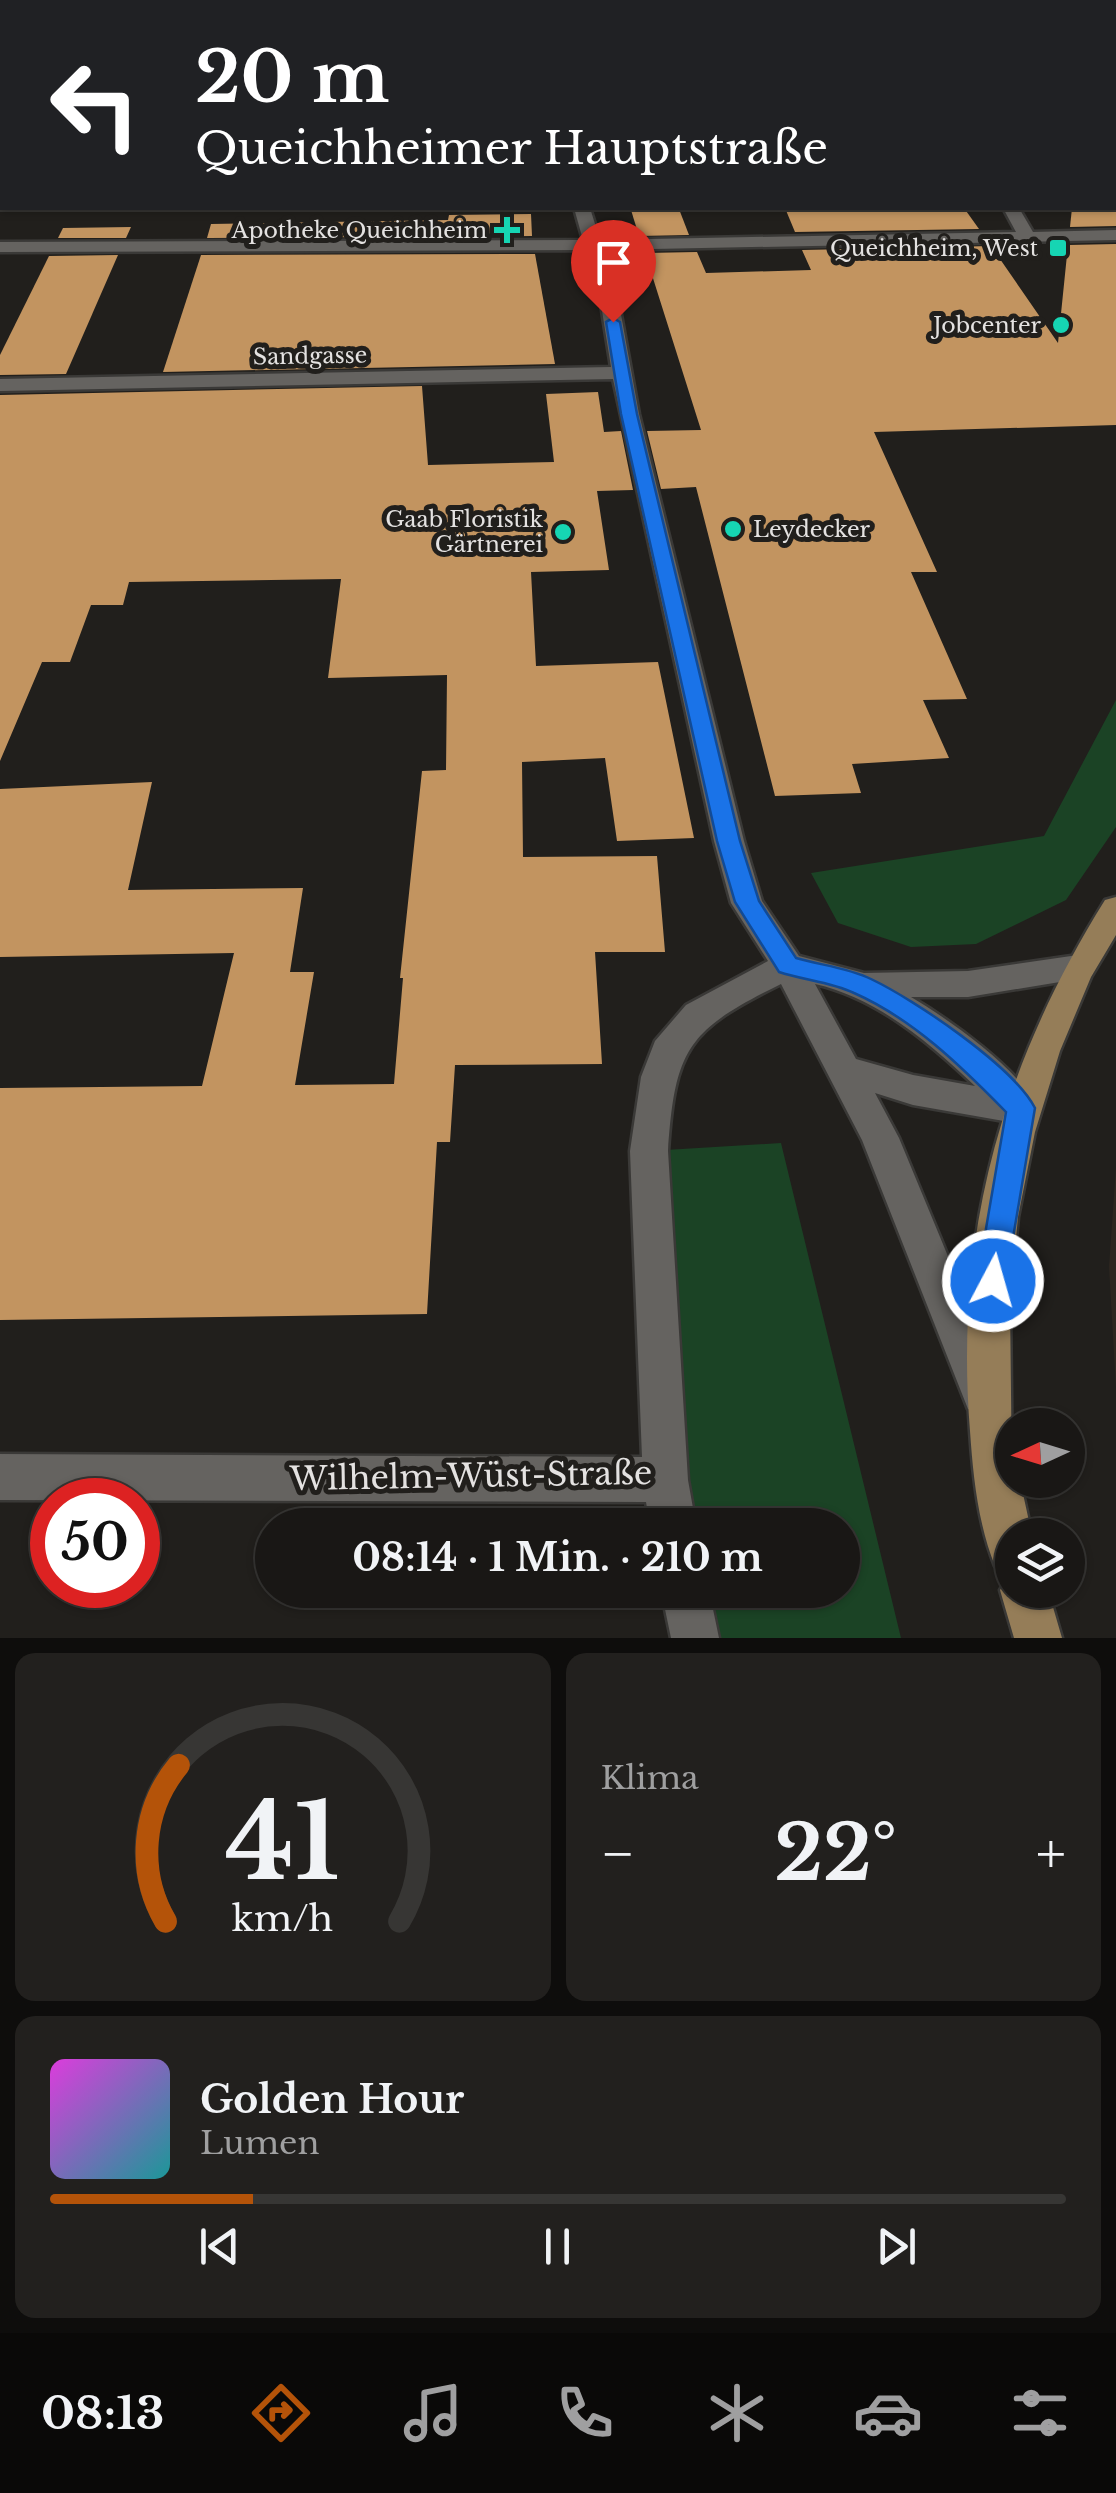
<!DOCTYPE html>
<html lang="de">
<meta charset="utf-8">
<style>
:root{--surface:#191715;--page:#22201e;--text:#f1f3f6;--muted:#9f9fa0;--line:#373634;--accent:#b45309}
body{margin:0;font-family:"Libre Baskerville",serif;background:var(--page);color:var(--text);height:100vh;display:flex;flex-direction:column;font-size:38px;white-space:nowrap}
*{box-sizing:border-box;margin:0}
p{font-size:32px;color:var(--muted)}
.icon{flex:none;width:55px;height:55px;fill:none;stroke:currentColor;stroke-width:2;stroke-linecap:round;stroke-linejoin:round}
.map{position:relative;height:1638px;overflow:hidden}
.side{display:flex;flex-direction:column;gap:15px;padding:15px;background:#0e0d0c;flex:1}
.side>*{flex:none}
.top-card{position:absolute;left:0px;top:0px;width:1118px;height:210px;box-shadow:0 2px 8px #0004,0 0 0 2px var(--line);background:#202124;color:#fff;overflow:hidden}
.needle{width:65px;rotate:266deg}
.controls{position:absolute;left:995px;top:1408px;display:grid;gap:20px}
.controls a{display:grid;place-items:center;width:90px;height:90px;border-radius:50%;background:var(--surface);box-shadow:0 2px 8px #0004,0 0 0 2px var(--line);font-size:50px}
.speed{position:absolute;left:30px;top:1478px;display:flex;gap:20px;font-size:50px;font-weight:700;text-align:center}
.speed>*{display:grid;place-content:center;width:130px;height:130px;border-radius:50%;background:var(--surface);box-shadow:0 2px 8px #0004,0 0 0 2px var(--line);line-height:1}
.speed .limit{border:15px solid #d22;background:#fff;color:#111}
.pin{position:absolute;display:grid;place-items:center;width:85px;height:85px;color:#fff;margin:-102px -42px;border-radius:50% 50% 50% 0;rotate:-45deg;box-shadow:0 0 10px #0007}
.pin .icon{rotate:45deg}
.me{position:absolute;width:110px;margin:-55px;rotate:6deg;stroke-linejoin:round;filter:drop-shadow(0 0 8px #0008)}
.turn{display:flex;align-items:center;gap:35px;height:210px;padding:0 30px;font-size:45px}
.turn .icon{width:130px;height:130px;stroke-width:2.5}
.turn b{display:block;font-size:70px;line-height:85px}
.big{font-size:75px;font-weight:700;line-height:1.1}
.side .widget{flex:1;display:flex;flex-direction:column;justify-content:center;gap:15px;min-width:0;padding:0 35px;border-radius:20px;background:var(--page)}
.side .dial{align-items:center;gap:0}
.dial svg{height:260px;overflow:visible;fill:none;stroke:var(--line);stroke-width:7;stroke-linecap:round;text-anchor:middle}
.dial text{fill:var(--text);stroke:none}
.song{display:flex;align-items:center;gap:30px}
.cover{width:120px;height:120px;border-radius:15px;background:linear-gradient(135deg,hsl(300 70% 55%),hsl(180 70% 35%))}
.played{height:10px;border-radius:5px;background:linear-gradient(90deg,var(--accent) 20%,var(--line) 20%)}
.keys{display:flex;justify-content:space-around;direction:ltr}
.heat{display:flex;justify-content:space-between;align-items:center;font-size:55px;direction:ltr}
.side .tiles{flex:1;display:grid;gap:15px;grid-template-columns:1fr 1fr}
.widget:last-child{grid-column:span 2}
.trip{position:absolute;left:255px;top:1508px;width:605px;height:100px;border-radius:50px;background:var(--surface);box-shadow:0 2px 8px #0004,0 0 0 2px var(--line);font-weight:700;line-height:100px;text-align:center}
.dock{display:flex;height:160px;justify-content:space-around;align-items:center;background:#0a0908;color:var(--muted)}
.dock .icon{width:70px;height:70px}
.dock .selected{color:var(--accent)}
.dock b{font-size:45px;color:var(--text)}
.map>svg:first-child{display:block}
.built{fill:#2d2720}
.green{fill:#1b4325}
.building{fill:#c29460}
.lines{fill:none;stroke-linecap:round;stroke-linejoin:round}
.minor-casing{stroke:#3a3937;stroke-width:5}
.major-casing{stroke:#3a3937;stroke-width:5}
.minor{fill:#656360;fill-rule:evenodd}
.major{fill:#957d58;fill-rule:evenodd}
.route{fill:#1a73e8;stroke:#114b97;stroke-width:2.5}
.poi-dot{fill:#16d5b3;stroke:#211f1c;stroke-width:4}
.labels{text-anchor:middle;dominant-baseline:central;stroke-width:10;stroke-linejoin:round;paint-order:stroke}
.far-poi-label{font-size:22px;fill:#e4e2e1;stroke:#211f1c;text-anchor:end}
.far-street-label{font-size:22px;fill:#e4e2e1;stroke:#211f1c}
.near-street-label{font-size:32px;fill:#e4e2e1;stroke:#211f1c}
</style>
<div class="map">
<svg width="1116" height="1638" viewBox="0 0 1116 1638">
<rect width="100%" height="100%" fill="#211f1c"/>
<polygon class="built" points="1116,1167 1116,1388 1109,1267"/>
<g class="green">
<polygon points="1116,700 1116,827 1066,900 976,944 911,947 838,923 811,873 1044,836"/>
<polygon points="781,1143 901,1638 695,1638 685,1590 842,1590 842,1525 673,1525 649,1151"/>
</g>
<g class="building">
<polygon points="785,208 964,208 979,229 795,232"/>
<polygon points="1072,208 1116,208 1116,226 1070,227"/>
<polygon points="679,209 689,235 639,236 631,210"/>
<polygon points="531,214 532,236 207,238 211,224 448,220 449,215"/>
<polygon points="131,227 126,238 58,238 63,228"/>
<polygon points="1116,244 1116,425 874,432 937,572 911,572 967,699 923,700 949,758 852,764 861,793 775,796 696,487 661,489 647,431 701,430 645,253 697,252 706,273 811,270 802,250 991,246 1058,343 1068,245"/>
<polygon points="535,254 555,364 163,372 201,255"/>
<polygon points="118,255 66,374 0,375 0,355 49,256"/>
<polygon points="422,386 428,465 554,462 546,394 598,392 604,432 621,431 633,490 597,491 609,570 531,572 536,666 658,662 694,838 617,841 605,758 522,762 523,857 657,856 665,952 595,952 602,1064 455,1065 450,1142 437,1142 427,1314 0,1320 0,1088 202,1086 234,953 0,957 0,789 152,782 128,890 303,888 290,972 314,972 295,1085 394,1084 403,978 400,978 422,771 446,770 447,675 328,678 341,579 129,582 123,605 91,605 70,662 42,662 0,761 0,395"/>
</g>
<g class="lines">
<g class="minor-casing">
<g id="minor">
<polygon points="521,0 533,0 534,2 523,2"/>
<polygon points="726,0 1116,0 1116,4 725,2"/>
<rect x="0" y="151" width="2" height="8"/>
<path d="M574,208h16l10,32 416,-8 -13,-24h16l14,24 83,-2v10l-513,10 15,48 21,116 105,427 18,60 37,55 65,17 104,-2 110,-16 12,3 5,9 -5,9 -12,3 -110,18h-57c39,23 108,72 128,112l-5,11 -13,4 -108,-19 -38,-12 24,45 106,256 -7,15 -15,6 -15,-6 -106,-269 -81,-156c-93,46 -106,64 -113,167l20,329 8,45h-46l-4,-23 -646,-2v-46l642,3 -12,-306 11,-74 14,-36 31,-36 82,-44 -37,-58 -17,-62 -101,-462 -613,12v-12l611,-12 -11,-69 -14,-48 -586,2v-10l583,-2zM815,984c62,14 115,59 160,102l-62,-11 -57,-16z"/>
<polygon points="661,1590 709,1590 719,1638 671,1638"/>
</g>
</g>
<g class="major-casing">
<path id="major" d="M1116,897v38l-25,42 -31,74 -25,81 -17,85 -8,87 2,176h8l12,55h-20v55h36l14,48h-48l-14,-48 11,-18 -16,-6c-17,-42 -22,-91 -25,-135 -16,-196 32,-366 135,-531z"/>
</g>
<use href="#minor" class="minor"/>
<use href="#major" class="major"/>
</g>
<path class="route" d="M613,318l7,4 17,92 103,427 19,60 37,57c24,7 53,10 75,21 44,21 142,87 164,129l-31,183 -11,4 -11,-4 -5,-10 29,-169c-45,-46 -93,-93 -152,-119 -23,-11 -51,-13 -75,-21l-44,-70 -18,-61 -96,-427 -15,-92z"/>
<g class="poi-dot">
<path d="M502 215h10v10h10v10h-10v10h-10v-10h-10v-10h10z"/>
<rect x="1048" y="238" width="20" height="20" rx="5"/>
<circle cx="1061" cy="325" r="10"/>
<circle cx="733" cy="529" r="10"/>
<circle cx="563" cy="532" r="10"/>
</g>
<g class="labels">
<g class="far-poi-label">
<text x="487" y="230">Apotheke Queichheim</text>
<text x="1038" y="248">Queichheim, West</text>
<text x="1041" y="325">Jobcenter</text>
<text x="543" y="519">Gaab Floristik<tspan x="543" dy="25">Gärtnerei</tspan></text>
<text x="753" y="529" text-anchor="start">Leydecker</text>
</g>
<g class="far-street-label">
<text transform="translate(310 356) rotate(-1)">Sandgasse</text>
</g>
<g class="near-street-label">
<text transform="translate(471 1476) rotate(-1)">Wilhelm-Wüst-Straße</text>
</g>
</g>
</svg>
<div class="controls">
<a><svg class="needle" viewBox="-14 -14 28 28"><path d="M0-13l5 13h-10z" fill="#e53935"/><path d="M0 13l5-13h-10z" fill="#9f9fa0"/></svg></a>
<a><svg class="icon" aria-label="layers" viewBox="0 0 24 24"><path d="M12 4l9 5-9 5-9-5zM3 14l9 5 9-5"/></svg></a>
</div>
<div class="speed"><div class="limit">50</div></div>
<div class="pin" style="left:613px;top:322px;background:#d93025"><svg class="icon" aria-label="arrive" viewBox="0 0 24 24"><path d="M6 21V4h12l-3 4 3 4H6"/></svg></div>
<svg class="me" style="left:993px;top:1281px" viewBox="-20 -20 40 40"><circle r="17" fill="#1a73e8" stroke="#fff" stroke-width="3"/><path d="M0-11L8 9 0 5-8 9z" fill="#fff"/></svg>
<div class="trip">08:14 · 1 Min. · 210 m</div>
<div class="top-card">
<div class="turn"><svg class="icon" aria-label="left" viewBox="0 0 24 24"><path d="M17 20v-9H6M10 6l-5 5 5 5"/></svg><div><b>20 m</b>Queichheimer Hauptstraße</div></div>
</div>
</div>
<section class="side">
<div class="tiles">
<div class="widget dial"><svg viewBox="0 0 100 80">
<path d="M14 69A42 42 0 1 1 86 69"/>
<path d="M14 69A42 42 0 0 1 18 21" stroke="#b45309"/>
<text x="50" y="56" font-size="32" font-weight="700">41</text>
<text x="50" y="72" font-size="11">km/h</text>
</svg></div>
<div class="widget"><p>Klima</p>
<div class="heat"><a>−</a><b class="big">22°</b><a>+</a></div>
</div>
<div class="widget">
<div class="song"><i class="cover"></i><div><b>Golden Hour</b><p>Lumen</p></div></div>
<div class="played"></div>
<div class="keys"><svg class="icon" aria-label="previous" viewBox="0 0 24 24"><path d="M18 5L8 12l10 7zM5 5v14"/></svg><svg class="icon" aria-label="pause" viewBox="0 0 24 24"><path d="M8 5v14M16 5v14"/></svg><svg class="icon" aria-label="next" viewBox="0 0 24 24"><path d="M6 5l10 7-10 7zM19 5v14"/></svg></div>
</div>
</div>
</section>
<nav class="dock">
<b>08:13</b>
<svg class="icon selected" aria-label="directions" viewBox="0 0 24 24"><path d="M12 3l9 9-9 9-9-9zM9 14v-3h6M13 9l2 2-2 2"/></svg>
<svg class="icon" aria-label="music" viewBox="0 0 24 24"><path d="M9 18V5l10-2v13"/><circle cx="6" cy="18" r="3"/><circle cx="16" cy="16" r="3"/></svg>
<svg class="icon" aria-label="phone" viewBox="0 0 24 24"><path d="M5 4h4l2 5-3 2q2 4 5 5l2-3 5 2v4C11 20 4 13 5 4z"/></svg>
<svg class="icon" aria-label="climate" viewBox="0 0 24 24"><path d="M12 3v18M4 7l16 10M4 17L20 7"/></svg>
<svg class="icon" aria-label="car" viewBox="0 0 24 24"><path d="M5 17H2v-5l4-1 3-4h7l3 4 3 1v5h-3M9 17h6M6 11h13"/><circle cx="7" cy="17" r="2"/><circle cx="17" cy="17" r="2"/></svg>
<svg class="icon" aria-label="filters" viewBox="0 0 24 24"><path d="M4 7h16M4 17h16"/><circle cx="9" cy="7" r="2"/><circle cx="15" cy="17" r="2"/></svg>
</nav>
